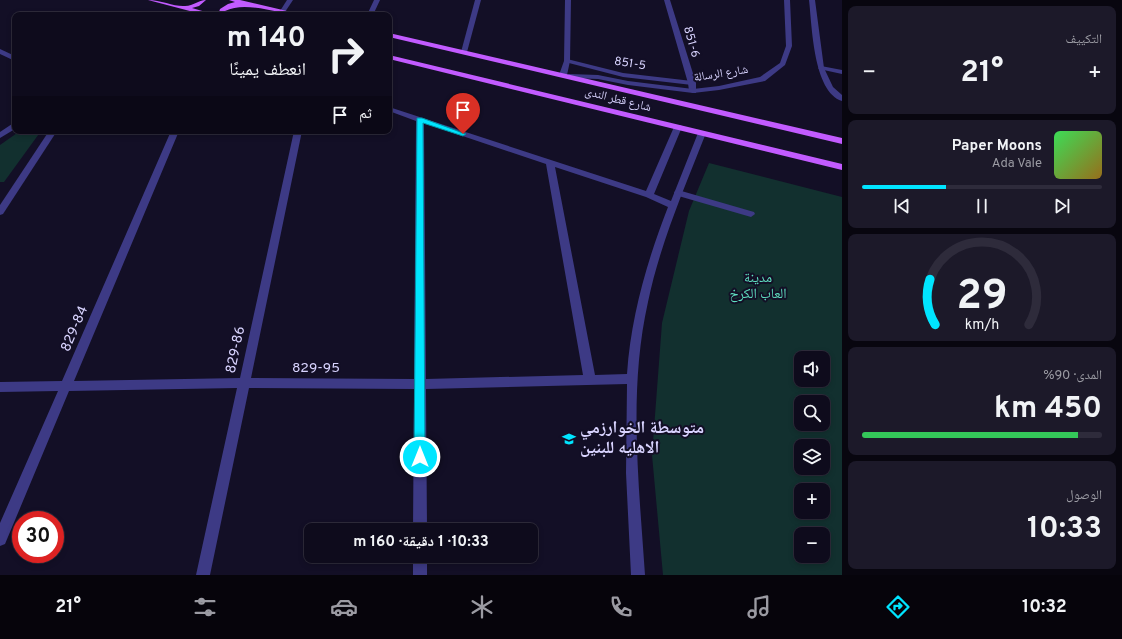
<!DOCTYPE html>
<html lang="ar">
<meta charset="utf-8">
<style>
:root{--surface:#0e0b1c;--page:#1c1929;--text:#f1f3f6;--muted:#9b9ba3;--line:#2e2b3b;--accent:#00e5ff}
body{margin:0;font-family:Overpass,"Noto Naskh Arabic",sans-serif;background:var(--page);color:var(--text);direction:rtl;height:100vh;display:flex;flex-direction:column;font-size:15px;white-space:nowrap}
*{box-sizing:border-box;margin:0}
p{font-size:13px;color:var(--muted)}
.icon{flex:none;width:22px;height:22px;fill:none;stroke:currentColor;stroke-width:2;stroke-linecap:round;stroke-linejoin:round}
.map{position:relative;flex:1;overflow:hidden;direction:ltr}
.details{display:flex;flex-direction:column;gap:6px;padding:6px;background:#08060f;width:280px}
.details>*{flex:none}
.hud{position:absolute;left:12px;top:12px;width:380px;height:122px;border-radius:8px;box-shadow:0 2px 6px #0003,0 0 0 1px var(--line);direction:rtl;background:#0e0b1c;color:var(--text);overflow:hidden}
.controls{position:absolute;left:794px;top:351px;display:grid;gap:8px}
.controls a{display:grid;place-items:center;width:36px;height:36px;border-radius:8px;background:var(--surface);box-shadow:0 2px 6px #0003,0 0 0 1px var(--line);font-size:20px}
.speed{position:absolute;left:12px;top:511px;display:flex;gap:8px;font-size:20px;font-weight:700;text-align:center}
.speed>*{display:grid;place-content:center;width:52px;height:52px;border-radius:50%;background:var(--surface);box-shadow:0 2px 6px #0003,0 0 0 1px var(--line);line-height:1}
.speed .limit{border:6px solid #d22;background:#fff;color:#111}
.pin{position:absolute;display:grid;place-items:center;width:34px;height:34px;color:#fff;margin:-41px -17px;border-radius:50% 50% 50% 0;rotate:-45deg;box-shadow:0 0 4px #0007}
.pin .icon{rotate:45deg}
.me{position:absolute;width:44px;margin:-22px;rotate:0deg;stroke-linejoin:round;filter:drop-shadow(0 0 3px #0008)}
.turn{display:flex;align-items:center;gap:14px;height:84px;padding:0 20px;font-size:18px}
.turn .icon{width:52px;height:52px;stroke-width:2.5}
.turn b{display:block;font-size:28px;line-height:34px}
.then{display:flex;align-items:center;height:38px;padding:0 20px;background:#0003;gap:8px;font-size:15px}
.big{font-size:30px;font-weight:700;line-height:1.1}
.details .widget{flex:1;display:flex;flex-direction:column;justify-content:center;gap:6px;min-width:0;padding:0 14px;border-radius:8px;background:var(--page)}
.details .dial{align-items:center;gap:0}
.dial svg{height:104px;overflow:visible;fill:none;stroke:var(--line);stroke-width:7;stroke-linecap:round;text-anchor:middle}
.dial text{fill:var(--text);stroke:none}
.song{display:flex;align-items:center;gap:12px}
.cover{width:48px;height:48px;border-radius:6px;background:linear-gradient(135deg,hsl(130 70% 55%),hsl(40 70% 35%))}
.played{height:4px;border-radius:2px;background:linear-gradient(90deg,var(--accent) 35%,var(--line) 35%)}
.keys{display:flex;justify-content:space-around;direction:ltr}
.heat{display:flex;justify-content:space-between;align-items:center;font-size:22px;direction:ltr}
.charge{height:6px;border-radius:3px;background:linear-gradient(90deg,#34c759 90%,var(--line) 0)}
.trip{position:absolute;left:304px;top:523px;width:234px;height:40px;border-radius:8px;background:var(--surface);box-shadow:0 2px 6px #0003,0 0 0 1px var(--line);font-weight:700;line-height:40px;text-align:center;direction:rtl}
.tab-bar{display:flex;height:64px;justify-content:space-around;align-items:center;background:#06040b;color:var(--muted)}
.tab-bar .icon{width:28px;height:28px}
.tab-bar .on{color:var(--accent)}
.tab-bar b{font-size:18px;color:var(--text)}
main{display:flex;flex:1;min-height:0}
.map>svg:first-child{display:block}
.green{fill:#12302f;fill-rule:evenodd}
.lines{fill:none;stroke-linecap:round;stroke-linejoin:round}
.service{fill:#3d3a85;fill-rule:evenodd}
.minor{fill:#3d3a85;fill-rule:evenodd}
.tertiary{fill:#3d3a85;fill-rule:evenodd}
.primary{fill:#c25bff;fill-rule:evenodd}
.route{fill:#00e5ff;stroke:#0095a6}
.labels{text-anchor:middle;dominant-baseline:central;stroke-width:4;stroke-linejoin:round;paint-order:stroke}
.far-street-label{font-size:12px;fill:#d9d4ff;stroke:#130f26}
.park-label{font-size:14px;fill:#5fe0c0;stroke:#130f26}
.street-label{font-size:14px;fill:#d9d4ff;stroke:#130f26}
.near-poi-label{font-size:17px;font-weight:bold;fill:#d9d4ff;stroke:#130f26;text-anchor:start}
</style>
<main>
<section class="details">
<div class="widget"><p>التكييف</p>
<div class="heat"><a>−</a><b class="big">21°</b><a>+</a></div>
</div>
<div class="widget">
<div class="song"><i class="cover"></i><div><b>Paper Moons</b><p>Ada Vale</p></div></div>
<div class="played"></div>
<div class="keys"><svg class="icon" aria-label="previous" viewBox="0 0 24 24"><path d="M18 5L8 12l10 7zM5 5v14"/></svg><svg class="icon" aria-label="pause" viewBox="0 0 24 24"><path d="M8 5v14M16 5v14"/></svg><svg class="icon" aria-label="next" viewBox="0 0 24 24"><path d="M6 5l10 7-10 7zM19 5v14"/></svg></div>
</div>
<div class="widget dial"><svg viewBox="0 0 100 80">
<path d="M14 69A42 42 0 1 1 86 69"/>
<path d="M14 69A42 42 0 0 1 10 34" stroke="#00e5ff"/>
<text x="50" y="56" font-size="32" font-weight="700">29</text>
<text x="50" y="72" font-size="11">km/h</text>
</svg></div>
<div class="widget"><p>المدى · 90%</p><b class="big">450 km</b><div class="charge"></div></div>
<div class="widget"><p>الوصول</p><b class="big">10:33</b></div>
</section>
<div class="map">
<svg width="842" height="575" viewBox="0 0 842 575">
<rect width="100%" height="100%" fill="#130f26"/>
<g class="green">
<polygon points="20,131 41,131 4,182 0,182 0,145"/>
<path d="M709,163l133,34v378h-179l-11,-120 10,-132 27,-112zM801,358h22v22h-22zM801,402h22v22h-22zM801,446h22v22h-22zM801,490h22v22h-22zM801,534h22v22h-22z"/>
</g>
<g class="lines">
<g class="service">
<polygon points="567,59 623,73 692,81 696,83 692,85 623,77 565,62 565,60"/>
<polygon points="678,190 754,212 755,214 751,217 675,195 674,193 675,191"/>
</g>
<g class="minor">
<polygon points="287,0 293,0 285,12 281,12 280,11"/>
<polygon points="374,0 380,0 373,15 367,15"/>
<polygon points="475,0 481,0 467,52 464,54 461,52"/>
<polygon points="565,0 571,0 570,61 567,75 563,77 559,75 564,61"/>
<polygon points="664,0 670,0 696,83 696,93 693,93 689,91 688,83"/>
<polygon points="0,49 15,56 15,61 0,54"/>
<polygon points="821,66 842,70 842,74 819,69 818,68"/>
<path d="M389,107l257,84 28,-64 1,-2h6l1,2 -28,67 17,7 27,-68 4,-2 4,2c-22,56 -46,111 -58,169 -20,89 -9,183 -3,273h-14l-5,-102 1,-89 -201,5 1,141h-14l1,-141 -165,-1 -39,187h-14l41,-187 -168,3 -64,153 -5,2v-23l58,-132 -58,1v-10l62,-1 109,-250h8l-105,250 166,-3 54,-247h8l-51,247 163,1 2,-258 -27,-10zM424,123l122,41 37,211 -157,4zM555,167l91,30 22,10c-21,54 -37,109 -41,167l-32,1z"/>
<polygon points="12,124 15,124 15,129 0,138 0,132"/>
<polygon points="49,131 57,131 3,214 0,215 0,205"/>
<rect x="413" y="556" width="14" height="19"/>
</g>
<g class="tertiary">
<polygon points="784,0 790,0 792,46 785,65 765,81 719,90 693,93 628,85 598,79 569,78 565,76 569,74 598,75 628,81 693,89 719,86 760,77 780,63 786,46"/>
<path d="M809,0h6l9,68 9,19 9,8v6c-29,-9 -30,-76 -33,-101z"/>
</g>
<g class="primary">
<path d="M148,0c13,0 27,7 37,6 9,0 13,-6 21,-6l-7,6 -7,2 24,7h-11z"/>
<path d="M229,0h11l64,15c-25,0 -57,-15 -79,-4l-1,4h-6l2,-6 8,-5 7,-2z"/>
<polygon points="389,33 842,138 842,144 389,37"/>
<polygon points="389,55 842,164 842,170 389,59"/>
</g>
</g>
<polygon class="route" points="417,118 422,118 466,134 463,136 423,123 425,457 423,461 420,463 416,461 414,457"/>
<defs>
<g id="school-bare" transform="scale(1.08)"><path d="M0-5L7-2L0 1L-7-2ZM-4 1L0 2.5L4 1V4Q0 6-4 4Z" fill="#00e5ff" stroke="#130f26" stroke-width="2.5" paint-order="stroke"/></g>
</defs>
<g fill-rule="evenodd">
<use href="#school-bare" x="569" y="439"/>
</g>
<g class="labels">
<g class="far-street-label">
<text transform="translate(691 42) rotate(74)">851-6</text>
<text transform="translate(630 64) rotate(9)">851-5</text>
<text transform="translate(721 74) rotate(-9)">شارع الرسالة</text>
<text transform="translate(618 100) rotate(14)">شارع قطر الندى</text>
</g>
<g class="park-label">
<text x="758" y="278">مدينة<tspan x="758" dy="16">العاب الكرخ</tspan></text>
</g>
<g class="street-label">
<text transform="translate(75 329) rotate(-67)">829-84</text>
<text transform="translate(236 350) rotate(-78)">829-86</text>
<text x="316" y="368">829-95</text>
</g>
<g class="near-poi-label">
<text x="580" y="429">متوسطة الخوارزمي<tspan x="580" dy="20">الاهليه للبنين</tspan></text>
</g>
</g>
</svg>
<div class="controls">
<a><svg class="icon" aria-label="sound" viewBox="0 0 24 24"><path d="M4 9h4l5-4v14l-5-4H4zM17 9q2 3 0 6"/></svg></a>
<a><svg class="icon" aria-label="search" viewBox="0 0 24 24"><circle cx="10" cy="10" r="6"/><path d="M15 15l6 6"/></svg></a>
<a><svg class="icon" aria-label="layers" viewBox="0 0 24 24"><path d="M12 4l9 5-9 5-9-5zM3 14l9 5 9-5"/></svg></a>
<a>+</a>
<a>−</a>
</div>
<div class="speed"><div class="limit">30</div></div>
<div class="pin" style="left:463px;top:134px;background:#d93025"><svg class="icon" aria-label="arrive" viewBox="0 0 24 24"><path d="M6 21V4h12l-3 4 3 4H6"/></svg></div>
<svg class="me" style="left:420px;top:457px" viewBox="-20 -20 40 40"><circle r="17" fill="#00e5ff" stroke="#fff" stroke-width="3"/><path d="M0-11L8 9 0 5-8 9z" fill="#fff"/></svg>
<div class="trip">10:33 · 1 دقيقة · 160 m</div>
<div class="hud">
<div class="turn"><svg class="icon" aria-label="right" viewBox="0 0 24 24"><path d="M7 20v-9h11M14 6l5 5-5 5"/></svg><div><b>140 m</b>انعطف يمينًا</div></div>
<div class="then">ثم<svg class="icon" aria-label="arrive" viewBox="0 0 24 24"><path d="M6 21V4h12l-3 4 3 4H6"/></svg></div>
</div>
</div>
</main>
<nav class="tab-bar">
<b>10:32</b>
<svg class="icon on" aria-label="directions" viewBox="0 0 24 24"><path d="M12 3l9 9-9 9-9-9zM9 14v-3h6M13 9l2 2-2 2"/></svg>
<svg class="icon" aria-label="music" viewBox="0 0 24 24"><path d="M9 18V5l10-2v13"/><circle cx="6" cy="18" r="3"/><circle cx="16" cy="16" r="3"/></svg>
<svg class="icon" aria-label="phone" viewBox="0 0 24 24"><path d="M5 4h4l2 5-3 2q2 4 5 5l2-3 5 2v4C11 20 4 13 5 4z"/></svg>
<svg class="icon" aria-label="climate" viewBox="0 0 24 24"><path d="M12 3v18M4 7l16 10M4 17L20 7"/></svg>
<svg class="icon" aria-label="car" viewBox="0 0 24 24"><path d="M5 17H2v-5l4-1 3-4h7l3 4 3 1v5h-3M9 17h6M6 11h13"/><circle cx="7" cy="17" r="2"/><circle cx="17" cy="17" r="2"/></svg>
<svg class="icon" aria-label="filters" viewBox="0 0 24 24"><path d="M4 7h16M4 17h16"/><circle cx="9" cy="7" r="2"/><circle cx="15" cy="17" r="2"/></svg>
<b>21°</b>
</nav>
